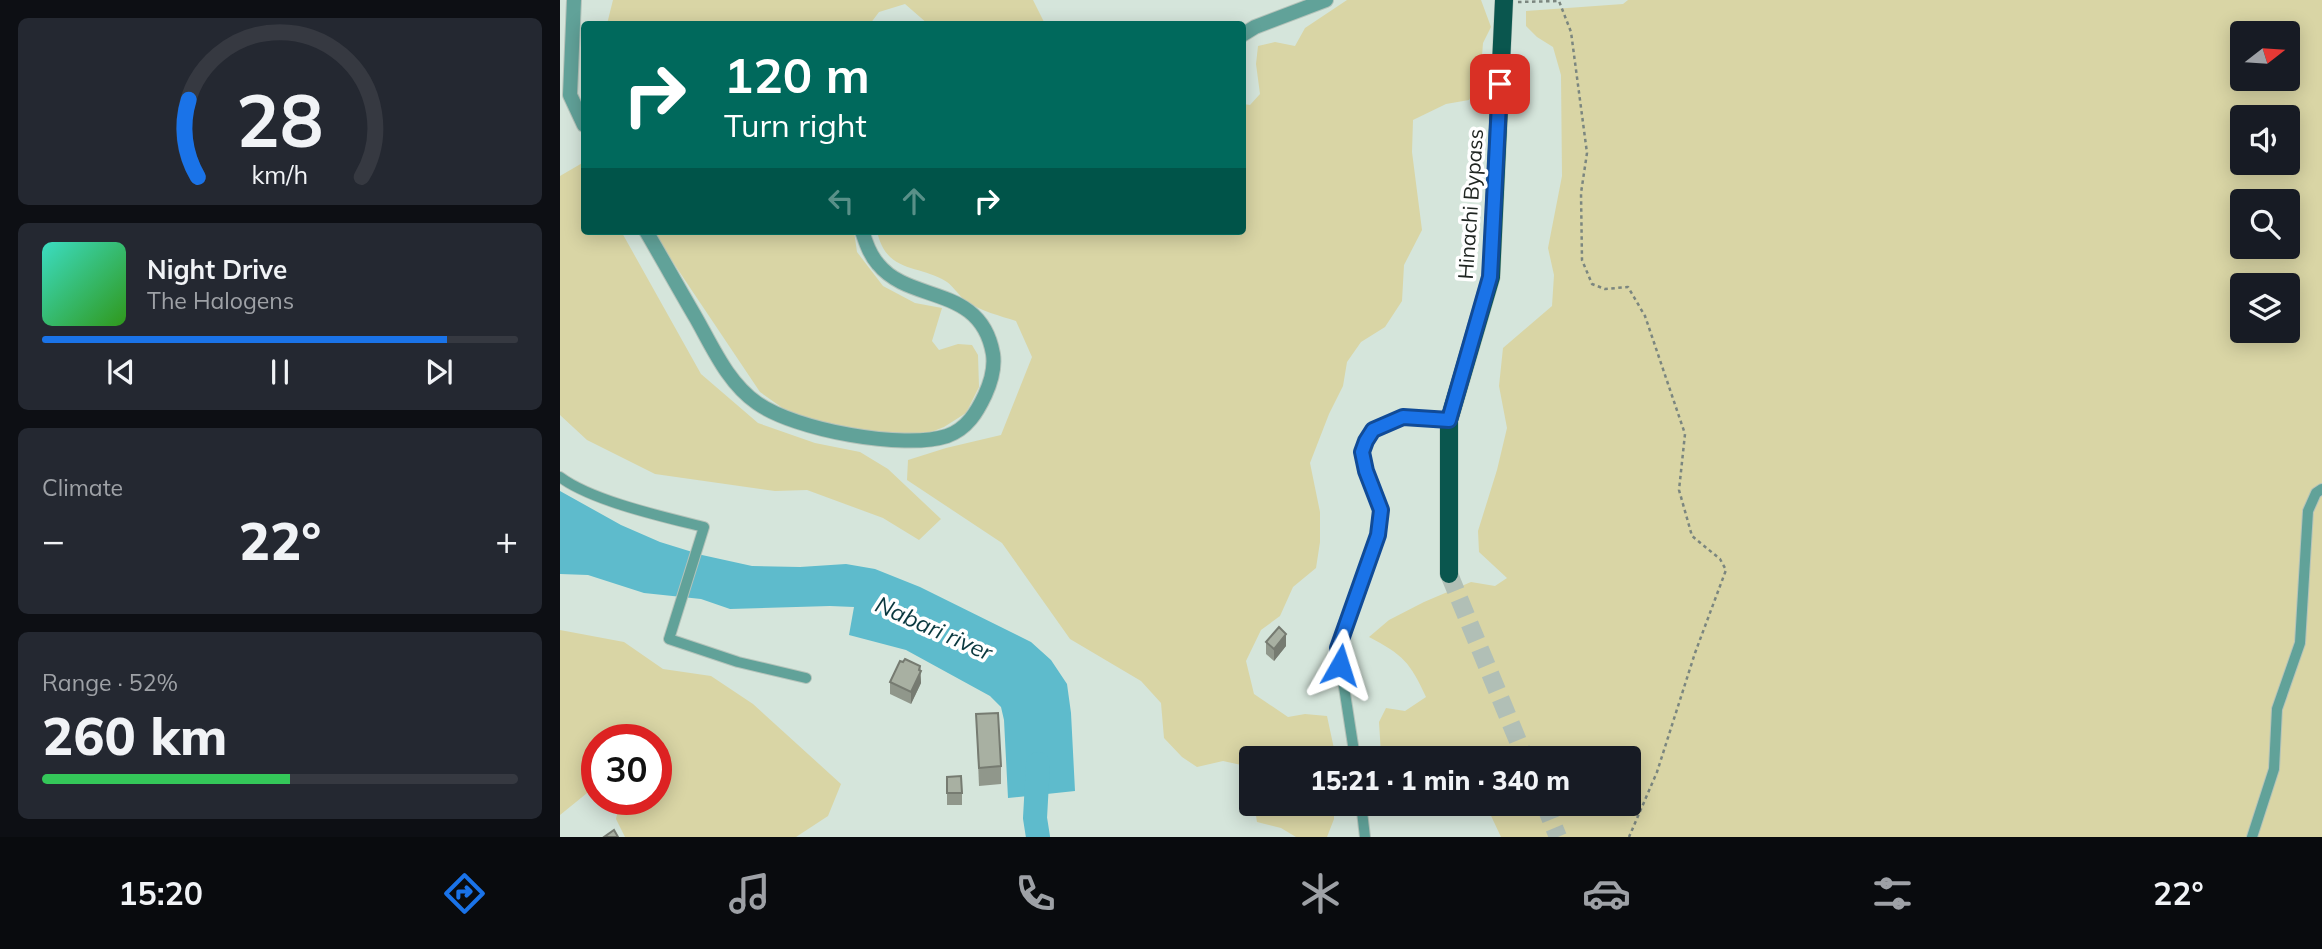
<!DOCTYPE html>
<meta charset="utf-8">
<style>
:root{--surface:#171b24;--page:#242831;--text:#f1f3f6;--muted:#9ea1a6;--line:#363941;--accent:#1a73e8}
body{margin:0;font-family:Mulish,sans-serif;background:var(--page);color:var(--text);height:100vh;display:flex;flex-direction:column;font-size:26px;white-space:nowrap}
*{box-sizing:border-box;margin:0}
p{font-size:23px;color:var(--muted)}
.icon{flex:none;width:38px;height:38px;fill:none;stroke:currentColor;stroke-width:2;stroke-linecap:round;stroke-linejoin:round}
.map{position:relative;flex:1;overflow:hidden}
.details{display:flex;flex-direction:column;gap:18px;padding:18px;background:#0d0f14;width:560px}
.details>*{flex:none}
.banner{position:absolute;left:21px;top:21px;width:665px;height:214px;border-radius:7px;box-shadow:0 4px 18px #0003;background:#00695c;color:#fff;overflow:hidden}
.needle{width:46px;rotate:73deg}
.controls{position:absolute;left:1670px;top:21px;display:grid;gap:14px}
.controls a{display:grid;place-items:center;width:70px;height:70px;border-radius:7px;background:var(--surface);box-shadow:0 4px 18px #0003;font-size:35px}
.speed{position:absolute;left:21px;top:724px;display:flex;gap:14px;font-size:35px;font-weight:700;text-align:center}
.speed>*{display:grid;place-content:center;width:91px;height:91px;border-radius:50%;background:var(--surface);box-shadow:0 4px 18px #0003;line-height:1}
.speed .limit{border:10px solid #d22;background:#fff;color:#111}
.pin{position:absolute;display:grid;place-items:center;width:60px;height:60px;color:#fff;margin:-30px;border-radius:14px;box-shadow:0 4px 10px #0006}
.me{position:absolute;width:77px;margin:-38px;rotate:6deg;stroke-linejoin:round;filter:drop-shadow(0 0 5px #0008)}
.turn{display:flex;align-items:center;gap:24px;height:147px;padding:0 28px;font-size:32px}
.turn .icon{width:91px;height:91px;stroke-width:2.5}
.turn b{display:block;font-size:49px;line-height:60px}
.lanes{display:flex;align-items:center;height:66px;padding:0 28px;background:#0003;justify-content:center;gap:35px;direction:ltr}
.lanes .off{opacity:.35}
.big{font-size:52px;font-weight:800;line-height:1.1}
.details .widget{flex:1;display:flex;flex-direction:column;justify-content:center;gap:10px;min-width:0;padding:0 24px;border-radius:10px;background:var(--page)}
.details .dial{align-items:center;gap:0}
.dial svg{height:182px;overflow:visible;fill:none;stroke:var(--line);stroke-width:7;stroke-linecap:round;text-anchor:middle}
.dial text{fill:var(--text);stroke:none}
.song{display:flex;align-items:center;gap:21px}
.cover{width:84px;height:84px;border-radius:10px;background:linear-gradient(135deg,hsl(170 70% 55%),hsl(110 70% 35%))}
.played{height:7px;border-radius:4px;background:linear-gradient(90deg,var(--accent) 85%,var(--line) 85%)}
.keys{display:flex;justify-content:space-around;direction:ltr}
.heat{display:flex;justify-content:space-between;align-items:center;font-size:38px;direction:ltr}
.charge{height:10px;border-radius:5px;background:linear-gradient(90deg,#34c759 52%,var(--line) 0)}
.trip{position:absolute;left:679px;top:746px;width:402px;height:70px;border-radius:7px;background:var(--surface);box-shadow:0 4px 18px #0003;font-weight:800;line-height:70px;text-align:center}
.dock{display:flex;height:112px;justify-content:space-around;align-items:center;background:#090b0e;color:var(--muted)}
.dock .icon{width:49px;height:49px}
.dock .selected{color:var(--accent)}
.dock b{font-size:32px;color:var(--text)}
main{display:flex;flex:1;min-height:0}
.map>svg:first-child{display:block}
.green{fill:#d9d5a5;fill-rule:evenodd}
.water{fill:#5ebbcc}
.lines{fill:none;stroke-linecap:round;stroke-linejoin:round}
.river{stroke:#5ebbcc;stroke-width:24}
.trunk-tunnel{stroke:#b1bfb6;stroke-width:18;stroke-dasharray:18 9;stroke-linecap:butt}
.minor-casing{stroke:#b4c3ba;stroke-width:12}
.tertiary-casing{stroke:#b4c3ba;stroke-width:16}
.trunk-casing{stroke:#b4c3ba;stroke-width:19}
.path{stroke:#7b867f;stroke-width:2.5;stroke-dasharray:3.5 3.5;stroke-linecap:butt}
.minor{stroke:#61a299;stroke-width:10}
.tertiary{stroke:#61a299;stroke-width:14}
.trunk{stroke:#0a564e;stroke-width:18}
.wall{fill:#90978b}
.shaded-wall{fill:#767b71}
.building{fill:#a8b0a2;stroke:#767b71;stroke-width:2}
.route-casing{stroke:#114b97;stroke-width:18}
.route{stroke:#1a73e8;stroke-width:12}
.labels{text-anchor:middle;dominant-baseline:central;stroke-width:7;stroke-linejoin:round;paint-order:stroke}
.street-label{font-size:21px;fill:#202622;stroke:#fff}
.water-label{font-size:23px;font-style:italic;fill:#0a383f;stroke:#fff}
</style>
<main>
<section class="details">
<div class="widget dial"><svg viewBox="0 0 100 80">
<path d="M14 69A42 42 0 1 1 86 69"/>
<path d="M14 69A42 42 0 0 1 10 35" stroke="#1a73e8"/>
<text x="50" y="56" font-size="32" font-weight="700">28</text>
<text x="50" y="72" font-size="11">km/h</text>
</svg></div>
<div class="widget">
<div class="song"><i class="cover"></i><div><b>Night Drive</b><p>The Halogens</p></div></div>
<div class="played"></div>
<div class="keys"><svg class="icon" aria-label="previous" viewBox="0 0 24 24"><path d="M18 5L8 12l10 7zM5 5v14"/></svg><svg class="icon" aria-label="pause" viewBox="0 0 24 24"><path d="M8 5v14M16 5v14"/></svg><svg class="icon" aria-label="next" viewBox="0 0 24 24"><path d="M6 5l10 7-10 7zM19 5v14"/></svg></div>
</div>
<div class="widget"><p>Climate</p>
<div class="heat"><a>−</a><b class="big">22°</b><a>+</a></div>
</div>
<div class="widget"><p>Range · 52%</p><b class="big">260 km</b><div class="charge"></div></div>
</section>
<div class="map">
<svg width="1762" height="837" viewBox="0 0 1762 837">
<rect width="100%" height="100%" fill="#d5e5db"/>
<g class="green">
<polygon points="53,0 473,0 485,24 368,24 345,4 319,12 310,24 47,24"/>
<path d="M787,0h134l10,27 -8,16 -3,39 -11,18 -23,4 -33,16 -1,32 10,78 -18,35 -2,36 -17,26 -24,15 -14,20 -4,24 -14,28 -19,49 10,49v30l-4,26 -23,19 -13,29 -19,14 -15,31 8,33 34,23 17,-3 22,2 9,42h-85v31l-5,-23 -23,-5 -26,6 -15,-10 -18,-19 -3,-35 -20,-22 -71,-42 -68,-96 -95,-63 1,-20 38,-12 55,-13 31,-78 -16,-36c-16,-5 -35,-10 -50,-20 -7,-5 -12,-14 -19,-19 -28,-18 -61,-8 -70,-51h365l1,-127 7,1 10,-11 -4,-30 2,-18 17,-4 20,4 10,-18z"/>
<path d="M1068,0h694v837h-821l-16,-34h144v-45h-240l-8,-4 -2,-32 7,-14 19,3 21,-14c-16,-35 -23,-42 -57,-60l20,-17 35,-18 47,-20 24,4 12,-8 -28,-26 -1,-21 19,-61 10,-42 -8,-42 4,-38 49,-42 2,-31 -6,-27 14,-72 -1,-101 -8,-28 -16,-10 -11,-11v-15l97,-7zM1682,33h45v46h-45zM1682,117h45v46h-45zM1682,201h45v46h-45zM1682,285h45v46h-45z"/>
<polygon points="24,162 24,231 61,231 141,374 198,423 255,443 300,452 328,469 381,519 359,540 323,518 247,490 215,491 95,474 27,440 0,415 0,176"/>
<polygon points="92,231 294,231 297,252 323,286 355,303 382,308 372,341 379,350 398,344 412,345 418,355 419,387 406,413 384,427 366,434 317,432 258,422 224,409 200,392"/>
<polygon points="0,630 64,642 103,669 151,676 193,704 281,784 268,816 236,837 65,837 56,819 60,800 96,800 96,740 37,740 37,785 0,815"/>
<polygon points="694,803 774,803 774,819 767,837 736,837 721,828 697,822"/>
</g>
<polygon class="water" points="0,491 61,525 100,542 142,555 192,566 240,567 286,564 315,569 360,587 471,642 491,660 507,684 511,713 515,791 448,798 444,720 441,707 430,696 346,650 289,635 294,607 270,606 170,609 141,599 84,593 28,575 0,574"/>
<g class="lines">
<polyline class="river" points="478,764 475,818 478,837"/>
<g class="trunk-tunnel">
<polyline points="889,574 965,758"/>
<polyline points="984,803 998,837"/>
</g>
<g class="minor-casing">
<g id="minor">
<path d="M0,477c32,24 104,40 144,50l-35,112 69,23 68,16"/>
<polyline points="795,758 778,648 818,535 821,510 806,471 802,452 806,441 813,430 843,417 889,420"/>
<polyline points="801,803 805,837"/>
<polyline points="1692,837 1714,769 1717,709 1740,643 1748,511 1756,493 1762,489"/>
</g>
</g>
<g class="tertiary-casing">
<g id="tertiary">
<polyline points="14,0 10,95 24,125"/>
<polyline points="682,35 695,27 766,0"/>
<path d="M86,231c17,29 33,58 50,87 17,30 32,65 61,85 38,27 147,47 190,33 20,-7 30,-24 38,-41 6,-13 10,-27 8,-41 -12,-70 -83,-50 -115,-90 -8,-9 -12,-21 -16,-33"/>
</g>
</g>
<g class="trunk-casing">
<polyline id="trunk" points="889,574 889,420 931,277 944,0"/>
</g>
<polyline class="path" points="958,2 999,1 1011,32 1027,153 1021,193 1022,260 1032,284 1045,289 1068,287 1085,316 1125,434 1119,490 1132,536 1160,559 1166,570 1135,653 1097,772 1069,837"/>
<use href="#minor" class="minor"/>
<use href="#tertiary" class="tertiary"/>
<use href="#trunk" class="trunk"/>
</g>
<g class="wall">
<polygon points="706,642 726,646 714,661 706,654"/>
<polygon points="360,666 361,683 351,704 330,694 330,682"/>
<polygon points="416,714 441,766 441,784 419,786"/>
<polygon points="387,777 402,793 402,805 387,805"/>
</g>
<g class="shaded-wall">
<polygon points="726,634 726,646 714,661 714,649"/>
<polygon points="360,666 361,683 351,704 351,692"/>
</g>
<g class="building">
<polygon points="719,627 726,634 714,649 706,642"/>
<polygon points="345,659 360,666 359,670 361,671 351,692 330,682 340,661 343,662"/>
<polygon points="438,713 441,766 419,768 416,714"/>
<polygon points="401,776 402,793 387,793 387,777"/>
<polygon points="54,830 58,837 44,837"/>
</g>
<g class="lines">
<g class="route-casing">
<polyline id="route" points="780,665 778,648 818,535 821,510 806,471 802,452 806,441 813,430 843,417 889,420 930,277 940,84"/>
</g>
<use href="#route" class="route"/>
</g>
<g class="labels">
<g class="street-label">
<text transform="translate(910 204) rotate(-86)">Hinachi Bypass</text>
</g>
<g class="water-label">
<text transform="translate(374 628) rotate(24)">Nabari river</text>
</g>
</g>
</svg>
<div class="controls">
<a><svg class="needle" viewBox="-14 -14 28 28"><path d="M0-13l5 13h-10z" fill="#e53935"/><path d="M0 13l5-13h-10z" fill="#9ea1a6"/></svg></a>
<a><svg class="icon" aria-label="sound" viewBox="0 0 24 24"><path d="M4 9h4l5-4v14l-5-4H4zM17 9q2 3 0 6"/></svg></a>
<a><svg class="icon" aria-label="search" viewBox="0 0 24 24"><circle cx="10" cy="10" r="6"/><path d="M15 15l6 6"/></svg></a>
<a><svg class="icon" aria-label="layers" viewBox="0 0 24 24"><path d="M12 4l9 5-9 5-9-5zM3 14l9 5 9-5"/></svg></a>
</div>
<div class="speed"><div class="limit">30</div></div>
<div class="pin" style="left:940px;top:84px;background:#d93025"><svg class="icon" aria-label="arrive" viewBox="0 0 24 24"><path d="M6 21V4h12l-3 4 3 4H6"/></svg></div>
<svg class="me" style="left:780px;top:665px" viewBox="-20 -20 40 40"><path d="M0-17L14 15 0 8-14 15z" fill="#1a73e8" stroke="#fff" stroke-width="4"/></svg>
<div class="trip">15:21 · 1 min · 340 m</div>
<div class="banner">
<div class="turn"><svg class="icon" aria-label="right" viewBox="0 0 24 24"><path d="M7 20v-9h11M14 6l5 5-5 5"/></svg><div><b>120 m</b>Turn right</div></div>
<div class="lanes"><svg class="icon off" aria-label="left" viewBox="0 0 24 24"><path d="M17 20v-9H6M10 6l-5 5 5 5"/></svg><svg class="icon off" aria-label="ahead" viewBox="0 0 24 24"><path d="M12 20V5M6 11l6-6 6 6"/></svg><svg class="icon" aria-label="right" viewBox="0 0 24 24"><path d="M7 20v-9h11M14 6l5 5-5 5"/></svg></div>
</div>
</div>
</main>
<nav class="dock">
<b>15:20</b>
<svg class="icon selected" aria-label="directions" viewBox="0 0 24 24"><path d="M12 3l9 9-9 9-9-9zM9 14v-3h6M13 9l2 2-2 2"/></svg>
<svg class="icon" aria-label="music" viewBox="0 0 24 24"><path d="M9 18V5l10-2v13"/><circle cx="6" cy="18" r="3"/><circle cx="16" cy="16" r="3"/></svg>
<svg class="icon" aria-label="phone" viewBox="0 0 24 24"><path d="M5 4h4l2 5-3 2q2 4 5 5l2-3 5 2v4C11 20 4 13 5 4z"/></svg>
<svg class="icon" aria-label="climate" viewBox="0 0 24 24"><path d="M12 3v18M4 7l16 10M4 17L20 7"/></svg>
<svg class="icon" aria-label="car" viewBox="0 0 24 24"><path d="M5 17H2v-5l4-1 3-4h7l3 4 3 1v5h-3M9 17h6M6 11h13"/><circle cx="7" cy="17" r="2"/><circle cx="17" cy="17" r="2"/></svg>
<svg class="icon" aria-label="filters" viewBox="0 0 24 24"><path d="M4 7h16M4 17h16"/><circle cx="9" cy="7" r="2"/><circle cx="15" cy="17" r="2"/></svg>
<b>22°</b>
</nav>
